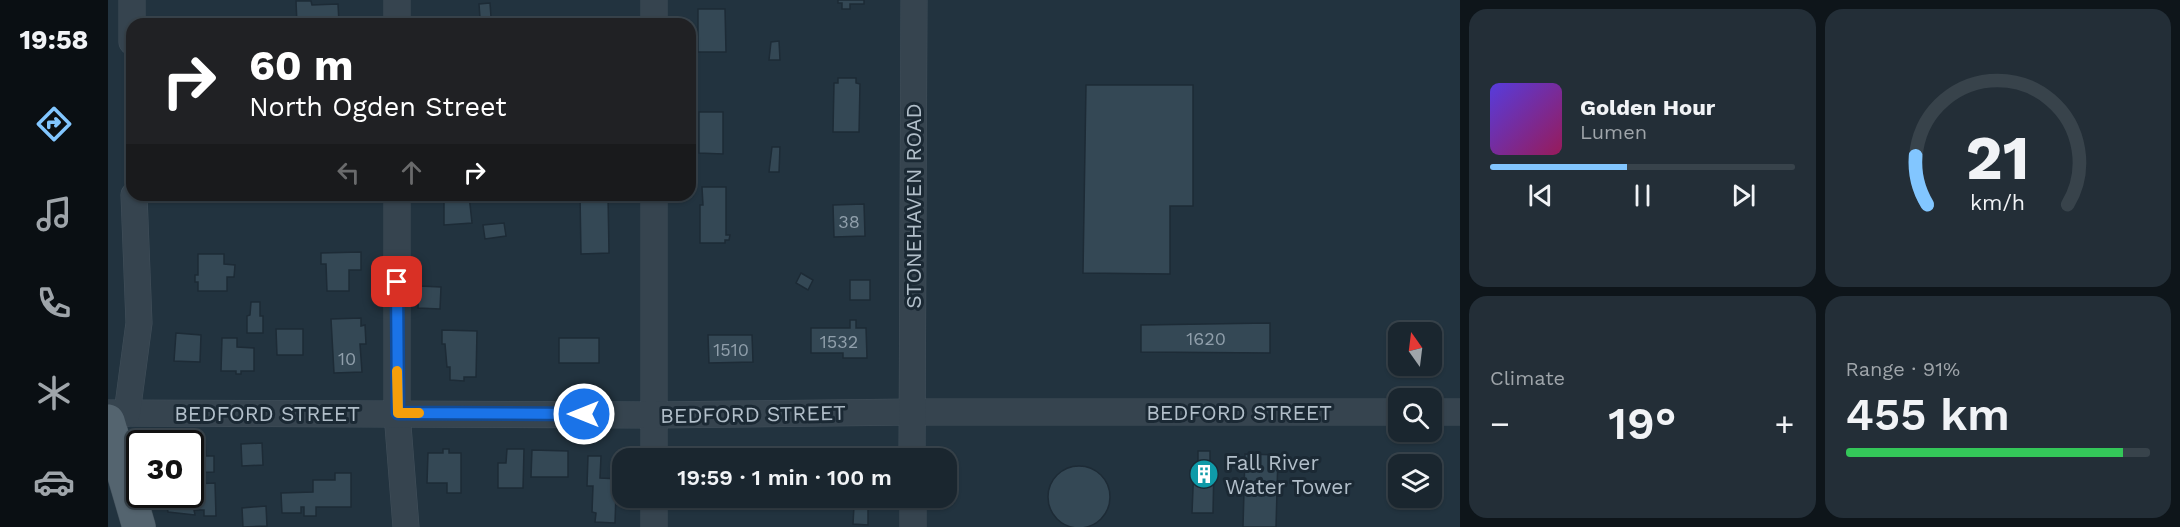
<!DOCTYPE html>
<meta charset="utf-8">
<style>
:root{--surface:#1a262f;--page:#232e37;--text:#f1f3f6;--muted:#9fa5aa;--line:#38434b;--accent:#82c6ff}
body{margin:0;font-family:"Work Sans",sans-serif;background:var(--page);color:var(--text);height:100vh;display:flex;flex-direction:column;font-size:22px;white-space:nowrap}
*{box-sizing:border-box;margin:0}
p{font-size:20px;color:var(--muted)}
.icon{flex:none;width:33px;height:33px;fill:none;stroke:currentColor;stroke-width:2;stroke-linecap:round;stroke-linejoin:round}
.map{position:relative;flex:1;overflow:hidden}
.side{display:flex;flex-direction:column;gap:9px;padding:9px;background:#0e151a;width:720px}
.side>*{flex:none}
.top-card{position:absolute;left:18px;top:18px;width:570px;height:183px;border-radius:18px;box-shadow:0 2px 4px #0004,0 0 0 2px var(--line);background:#202124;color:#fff;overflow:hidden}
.needle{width:39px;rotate:346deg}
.controls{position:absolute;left:1280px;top:322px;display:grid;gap:12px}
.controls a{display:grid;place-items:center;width:54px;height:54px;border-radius:12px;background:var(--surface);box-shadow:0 2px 4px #0004,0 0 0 2px var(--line);font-size:30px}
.speed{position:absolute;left:18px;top:430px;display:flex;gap:12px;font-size:30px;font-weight:700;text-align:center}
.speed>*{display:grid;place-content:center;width:78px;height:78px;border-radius:50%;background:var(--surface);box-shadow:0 2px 4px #0004,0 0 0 2px var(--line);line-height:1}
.speed .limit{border:3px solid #111;border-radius:9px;background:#fff;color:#111}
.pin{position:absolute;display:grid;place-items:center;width:51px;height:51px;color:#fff;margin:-26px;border-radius:12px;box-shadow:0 3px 9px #0006}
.me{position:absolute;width:66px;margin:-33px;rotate:270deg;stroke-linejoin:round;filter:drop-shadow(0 0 4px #0008)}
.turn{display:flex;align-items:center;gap:21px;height:126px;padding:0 24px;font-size:27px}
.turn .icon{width:78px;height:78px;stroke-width:2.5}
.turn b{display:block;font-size:42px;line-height:51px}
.lanes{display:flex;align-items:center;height:57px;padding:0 24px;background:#0003;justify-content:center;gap:30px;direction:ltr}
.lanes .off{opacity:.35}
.big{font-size:45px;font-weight:600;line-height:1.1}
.side .card{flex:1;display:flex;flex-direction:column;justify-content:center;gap:9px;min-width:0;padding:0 21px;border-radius:18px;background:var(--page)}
.side .dial{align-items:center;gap:0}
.dial svg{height:156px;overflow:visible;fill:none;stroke:var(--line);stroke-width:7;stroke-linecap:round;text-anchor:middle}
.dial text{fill:var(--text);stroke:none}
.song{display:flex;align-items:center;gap:18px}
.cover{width:72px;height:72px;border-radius:9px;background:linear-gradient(135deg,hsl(250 70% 55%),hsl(330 70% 35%))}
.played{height:6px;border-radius:3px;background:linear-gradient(90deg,var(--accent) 45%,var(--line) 45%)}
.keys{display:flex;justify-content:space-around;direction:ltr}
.heat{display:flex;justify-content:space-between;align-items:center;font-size:33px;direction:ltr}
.charge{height:9px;border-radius:4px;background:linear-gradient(90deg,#34c759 91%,var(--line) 0)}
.side .tiles{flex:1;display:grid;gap:9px;grid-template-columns:repeat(2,1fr)}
.trip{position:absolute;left:504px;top:448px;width:345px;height:60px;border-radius:18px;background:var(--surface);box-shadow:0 2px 4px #0004,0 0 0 2px var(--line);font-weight:600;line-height:60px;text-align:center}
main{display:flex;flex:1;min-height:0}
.dock{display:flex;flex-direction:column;width:108px;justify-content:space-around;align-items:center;background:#0a0f13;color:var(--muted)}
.dock .icon{width:42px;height:42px}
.dock .selected{color:var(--accent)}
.dock b{font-size:27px;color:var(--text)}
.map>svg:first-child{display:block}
.building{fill:#344855;stroke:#1d2b36;stroke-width:1.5}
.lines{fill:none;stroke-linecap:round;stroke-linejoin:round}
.minor-casing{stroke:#42505b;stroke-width:27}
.major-casing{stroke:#42505b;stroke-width:34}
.minor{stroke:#36444f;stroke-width:26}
.major{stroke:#54646f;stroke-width:33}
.route-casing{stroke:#114b97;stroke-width:15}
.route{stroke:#1a73e8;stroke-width:10}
.slow{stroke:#f59e0b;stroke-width:10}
.labels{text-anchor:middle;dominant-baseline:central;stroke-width:6;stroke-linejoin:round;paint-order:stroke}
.number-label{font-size:18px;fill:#909fab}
.street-label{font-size:21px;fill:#b2bfca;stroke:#1b2934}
.poi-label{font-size:21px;fill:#b2bfca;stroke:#1b2934;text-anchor:start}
</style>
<main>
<nav class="dock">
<b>19:58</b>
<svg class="icon selected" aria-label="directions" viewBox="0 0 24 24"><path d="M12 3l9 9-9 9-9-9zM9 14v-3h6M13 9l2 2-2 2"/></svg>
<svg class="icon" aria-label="music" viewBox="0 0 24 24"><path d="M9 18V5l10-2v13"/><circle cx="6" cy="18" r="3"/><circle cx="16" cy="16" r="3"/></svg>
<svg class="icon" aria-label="phone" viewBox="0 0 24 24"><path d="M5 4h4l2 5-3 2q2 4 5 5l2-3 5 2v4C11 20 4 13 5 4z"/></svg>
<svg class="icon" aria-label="climate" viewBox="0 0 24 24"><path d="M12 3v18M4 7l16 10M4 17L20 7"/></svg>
<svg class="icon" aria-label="car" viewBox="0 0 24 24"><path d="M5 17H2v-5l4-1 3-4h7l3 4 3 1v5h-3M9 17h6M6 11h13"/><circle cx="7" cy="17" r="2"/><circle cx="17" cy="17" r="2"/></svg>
</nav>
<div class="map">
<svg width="1352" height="527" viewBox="0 0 1352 527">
<rect width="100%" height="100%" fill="#22333f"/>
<g class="building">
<polygon points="730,0 756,0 756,4 742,4 742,9 734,9 734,3 730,3"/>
<polygon points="188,1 203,1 204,5 230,4 231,23 235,24 189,24"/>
<polygon points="382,3 383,17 372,18 371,4"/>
<polygon points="590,9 617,9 618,52 590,52"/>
<polygon points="89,18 90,24 52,24 52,21"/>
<polygon points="671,41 672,60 661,60 663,42"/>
<polygon points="730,78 748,78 748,83 752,84 751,132 725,132 726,83 730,83"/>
<polygon points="978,85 1085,85 1085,206 1062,206 1062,274 975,273"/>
<polygon points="591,112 615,112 615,154 591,153"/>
<polygon points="664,147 672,147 671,172 661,172"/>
<polygon points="594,187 618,187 618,235 622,235 621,240 617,240 617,243 592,243 592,205 595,205"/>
<polygon points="336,195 361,195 364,223 336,225"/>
<polygon points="472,195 500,195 501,253 473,254"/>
<polygon points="756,204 757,236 726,237 725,205"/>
<polygon points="396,223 398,236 377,239 375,225"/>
<polygon points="253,252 253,270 241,270 241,291 219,291 218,264 213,264 213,253"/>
<polygon points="90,254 116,254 116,264 127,265 126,277 119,277 119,291 90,291 90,282 87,282 87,275 90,275"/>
<polygon points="693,273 705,280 700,290 688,283"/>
<rect x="742" y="280" width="20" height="20"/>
<polygon points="311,286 333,287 332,309 310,308"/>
<polygon points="143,302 152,302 152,316 155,316 155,333 139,333 139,316 142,315"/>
<polygon points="253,318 253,326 257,325 258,344 252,344 254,372 226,373 223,319"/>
<polygon points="742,320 748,320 748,328 758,328 759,358 735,358 735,353 703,353 703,328 742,328"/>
<polygon points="1162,323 1162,353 1033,352 1033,325"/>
<polygon points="168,329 195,329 195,355 169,355"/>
<polygon points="334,330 369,331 368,377 356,377 356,381 342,380 342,367 339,367 337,344 334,344"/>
<polygon points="68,333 93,335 92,362 66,361"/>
<polygon points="600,335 644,335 645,362 601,363"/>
<polygon points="114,338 129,338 129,347 146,348 146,371 133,371 133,374 128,374 128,371 113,371"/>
<rect x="451" y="338" width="40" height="25"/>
<polygon points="48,439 97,439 98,456 106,456 106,472 82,473 82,444 42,444 48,443"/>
<polygon points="154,443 155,465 134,466 133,444"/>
<polygon points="728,447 728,459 706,459 706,448"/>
<polygon points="335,449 341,449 341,453 353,453 353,493 339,493 339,483 319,483 320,453 335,453"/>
<polygon points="399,449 416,449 415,488 390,488 390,463 398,463"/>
<polygon points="424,450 460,451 460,477 423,477"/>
<polygon points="1090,451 1102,451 1102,465 1106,465 1105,513 1084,513 1086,464 1090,464"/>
<polygon points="749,452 773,452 772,459 749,459"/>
<rect x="576" y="453" width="33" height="6"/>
<polygon points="626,453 665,454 665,459 626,459"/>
<polygon points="1137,454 1170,455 1168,527 1135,527"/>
<polygon points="480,456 493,456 492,478 513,479 512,493 508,493 507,523 487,522 488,513 484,512 485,486 479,486"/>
<circle cx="971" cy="497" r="31"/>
<polygon points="227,473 243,473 243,507 208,507 208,516 196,516 196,507 193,507 193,513 174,513 173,493 205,492 205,480 227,480"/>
<polygon points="107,483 108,516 96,516 96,510 86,510 87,515 60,512 57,495 82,495 82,484"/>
<polygon points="158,506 159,526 135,527 134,508"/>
<polygon points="746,506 760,507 760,525 745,524"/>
</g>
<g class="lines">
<g class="minor-casing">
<g id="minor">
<polyline points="24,0 24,42"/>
<polyline points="289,0 289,24"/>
<polyline points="546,0 546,24"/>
<polyline points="289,195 289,413 298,527"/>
<polyline points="546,195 546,459"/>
<polyline points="1323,412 1352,412"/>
<polyline points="0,413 546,415 804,412 1290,412"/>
<polyline points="19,413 31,323 26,195"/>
<polyline points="804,459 806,0"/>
<polyline points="805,498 805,527"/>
<polyline points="546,527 546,498"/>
</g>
</g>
<g class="major-casing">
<polyline id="major" points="0,421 31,527"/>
</g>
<use href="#minor" class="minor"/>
<use href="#major" class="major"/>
</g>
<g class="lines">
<g class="route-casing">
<polyline id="route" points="289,282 290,413 476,414"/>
</g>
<use href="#route" class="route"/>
<polyline class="slow" points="289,371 290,413 311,413"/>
</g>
<defs>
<g id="building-disc" transform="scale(1.5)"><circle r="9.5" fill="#0f9aa8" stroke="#1b2934"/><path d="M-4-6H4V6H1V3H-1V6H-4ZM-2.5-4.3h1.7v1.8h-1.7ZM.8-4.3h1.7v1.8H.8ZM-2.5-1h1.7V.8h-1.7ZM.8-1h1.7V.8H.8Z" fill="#fff"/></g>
</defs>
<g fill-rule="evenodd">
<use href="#building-disc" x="1096" y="474"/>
</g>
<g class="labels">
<g class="number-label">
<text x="741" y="221">38</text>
<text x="1098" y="338">1620</text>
<text x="731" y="341">1532</text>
<text x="623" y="349">1510</text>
<text x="239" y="358">10</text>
</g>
<g class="street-label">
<text transform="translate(805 206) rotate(-90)">STONEHAVEN ROAD</text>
<text x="1131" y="412">BEDFORD STREET</text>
<text x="159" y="413">BEDFORD STREET</text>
<text transform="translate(645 414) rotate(-1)">BEDFORD STREET</text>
</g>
<g class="poi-label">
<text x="1117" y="462">Fall River<tspan x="1117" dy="24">Water Tower</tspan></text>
</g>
</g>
</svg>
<div class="controls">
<a><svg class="needle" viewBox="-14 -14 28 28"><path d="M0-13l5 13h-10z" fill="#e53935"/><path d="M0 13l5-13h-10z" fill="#9fa5aa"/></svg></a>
<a><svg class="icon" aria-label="search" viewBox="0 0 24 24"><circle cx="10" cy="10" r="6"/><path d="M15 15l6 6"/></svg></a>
<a><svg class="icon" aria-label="layers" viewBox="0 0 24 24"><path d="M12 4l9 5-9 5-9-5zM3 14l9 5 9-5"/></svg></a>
</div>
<div class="speed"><div class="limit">30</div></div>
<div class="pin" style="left:289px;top:282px;background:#d93025"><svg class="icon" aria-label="arrive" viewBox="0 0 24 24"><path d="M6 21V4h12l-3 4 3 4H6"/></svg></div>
<svg class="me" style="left:476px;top:414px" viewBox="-20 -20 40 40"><circle r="17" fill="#1a73e8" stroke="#fff" stroke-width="3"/><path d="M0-11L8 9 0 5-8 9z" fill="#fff"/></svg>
<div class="trip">19:59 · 1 min · 100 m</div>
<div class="top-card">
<div class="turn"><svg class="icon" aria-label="right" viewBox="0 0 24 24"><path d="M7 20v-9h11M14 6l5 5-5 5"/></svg><div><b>60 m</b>North Ogden Street</div></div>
<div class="lanes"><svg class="icon off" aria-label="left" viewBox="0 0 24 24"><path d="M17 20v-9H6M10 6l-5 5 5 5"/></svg><svg class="icon off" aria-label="ahead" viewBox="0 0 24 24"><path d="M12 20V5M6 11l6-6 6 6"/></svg><svg class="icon" aria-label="right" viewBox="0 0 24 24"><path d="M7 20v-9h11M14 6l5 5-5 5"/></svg></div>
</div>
</div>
<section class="side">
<div class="tiles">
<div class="card">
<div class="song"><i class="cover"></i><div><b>Golden Hour</b><p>Lumen</p></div></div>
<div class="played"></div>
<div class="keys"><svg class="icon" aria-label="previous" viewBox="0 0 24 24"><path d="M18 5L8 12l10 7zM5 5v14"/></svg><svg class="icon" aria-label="pause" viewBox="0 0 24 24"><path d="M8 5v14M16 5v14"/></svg><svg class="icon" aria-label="next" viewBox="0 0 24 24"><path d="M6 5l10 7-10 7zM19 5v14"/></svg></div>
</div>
<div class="card dial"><svg viewBox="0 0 100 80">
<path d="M14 69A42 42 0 1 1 86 69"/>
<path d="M14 69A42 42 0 0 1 8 44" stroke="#82c6ff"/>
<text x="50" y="56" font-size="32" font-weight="700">21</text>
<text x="50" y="72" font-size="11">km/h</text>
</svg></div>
<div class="card"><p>Climate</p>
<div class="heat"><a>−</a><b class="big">19°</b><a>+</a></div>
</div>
<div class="card"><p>Range · 91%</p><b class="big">455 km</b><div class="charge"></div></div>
</div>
</section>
</main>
